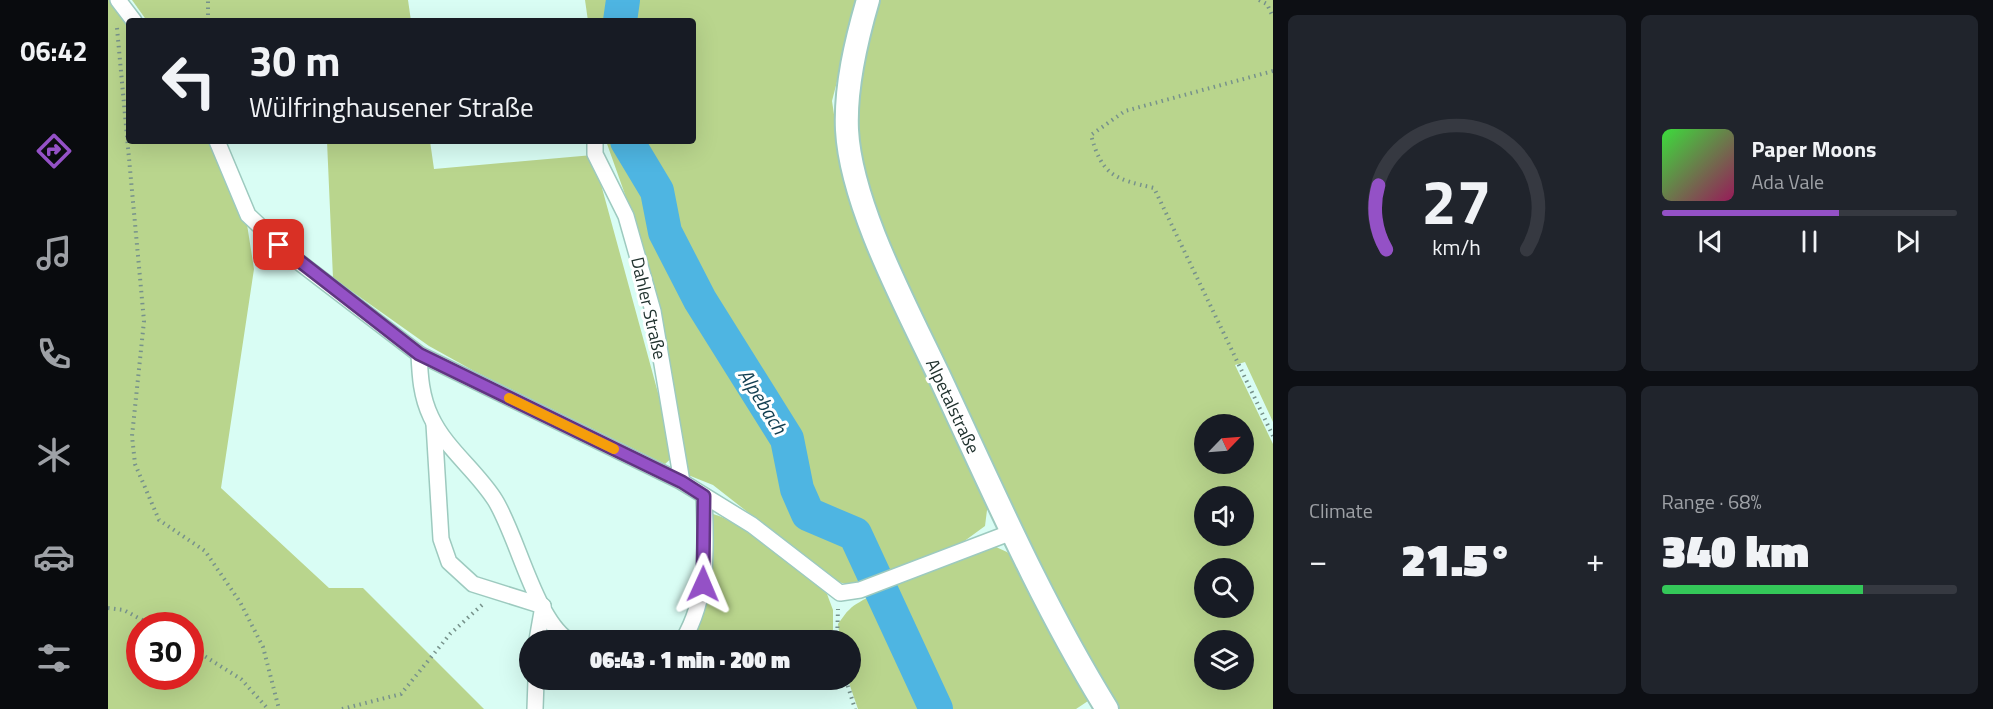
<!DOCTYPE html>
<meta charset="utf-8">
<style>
:root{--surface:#171b24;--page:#20242c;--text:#f1f3f6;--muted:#9ea1a6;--line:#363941;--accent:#9451c6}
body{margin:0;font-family:"Titillium Web",sans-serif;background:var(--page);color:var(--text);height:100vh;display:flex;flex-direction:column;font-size:22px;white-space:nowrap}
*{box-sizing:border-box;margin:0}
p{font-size:20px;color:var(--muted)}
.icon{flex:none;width:33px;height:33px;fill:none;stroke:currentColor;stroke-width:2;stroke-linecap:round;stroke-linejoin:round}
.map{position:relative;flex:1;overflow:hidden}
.sheet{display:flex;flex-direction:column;gap:15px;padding:15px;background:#0d0f14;width:720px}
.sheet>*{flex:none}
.banner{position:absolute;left:18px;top:18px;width:570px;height:126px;border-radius:6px;box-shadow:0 6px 24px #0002;background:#171b24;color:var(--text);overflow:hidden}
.needle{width:39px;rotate:65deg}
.buttons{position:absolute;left:1086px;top:414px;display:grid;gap:12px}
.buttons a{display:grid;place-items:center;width:60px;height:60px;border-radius:50%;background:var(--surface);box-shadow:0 6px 24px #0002;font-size:30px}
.speed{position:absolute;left:18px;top:612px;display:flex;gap:12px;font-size:30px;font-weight:700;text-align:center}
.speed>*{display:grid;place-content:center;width:78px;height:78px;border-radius:50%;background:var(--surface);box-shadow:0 6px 24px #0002;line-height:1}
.speed .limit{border:9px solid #d22;background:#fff;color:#111}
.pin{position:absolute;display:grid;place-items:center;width:51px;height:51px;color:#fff;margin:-26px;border-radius:12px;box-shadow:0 3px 9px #0006}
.me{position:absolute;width:66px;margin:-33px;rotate:1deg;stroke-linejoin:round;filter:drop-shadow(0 0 4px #0008)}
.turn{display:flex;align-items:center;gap:21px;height:126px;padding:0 24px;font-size:27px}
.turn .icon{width:78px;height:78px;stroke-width:2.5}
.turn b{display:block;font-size:42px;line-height:51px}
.big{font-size:45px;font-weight:800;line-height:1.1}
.sheet .card{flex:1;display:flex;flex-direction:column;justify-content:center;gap:9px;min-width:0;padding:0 21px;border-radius:9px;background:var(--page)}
.sheet .dial{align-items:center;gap:0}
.dial svg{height:156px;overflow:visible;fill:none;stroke:var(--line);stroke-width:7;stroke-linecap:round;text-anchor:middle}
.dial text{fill:var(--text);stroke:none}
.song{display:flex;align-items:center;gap:18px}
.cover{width:72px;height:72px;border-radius:9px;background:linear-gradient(135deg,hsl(120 70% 55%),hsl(330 70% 35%))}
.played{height:6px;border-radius:3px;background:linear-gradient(90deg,var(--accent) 60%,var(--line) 60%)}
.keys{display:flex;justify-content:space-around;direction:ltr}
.heat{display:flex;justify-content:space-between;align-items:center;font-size:33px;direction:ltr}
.charge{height:9px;border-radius:4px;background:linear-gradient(90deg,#34c759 68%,var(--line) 0)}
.sheet .tiles{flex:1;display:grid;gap:15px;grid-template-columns:repeat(2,1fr)}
.trip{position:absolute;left:411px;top:630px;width:342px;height:60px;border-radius:30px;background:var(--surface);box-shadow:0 6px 24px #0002;font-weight:800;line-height:60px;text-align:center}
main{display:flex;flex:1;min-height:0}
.dock{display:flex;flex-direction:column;width:108px;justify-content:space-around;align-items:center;background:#090b0e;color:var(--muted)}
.dock .icon{width:42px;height:42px}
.dock .active{color:var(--accent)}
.dock b{font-size:27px;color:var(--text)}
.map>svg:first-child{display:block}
.green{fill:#b9d58d;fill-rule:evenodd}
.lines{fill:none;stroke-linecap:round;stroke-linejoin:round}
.river{stroke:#4eb5e2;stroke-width:34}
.minor-casing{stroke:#9dcabf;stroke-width:18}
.secondary-casing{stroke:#9dcabf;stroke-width:26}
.path{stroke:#77928b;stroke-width:4;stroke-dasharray:1.5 4.5;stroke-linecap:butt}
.minor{stroke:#fff;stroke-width:15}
.secondary{stroke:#fff;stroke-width:22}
.route-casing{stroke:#603581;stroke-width:15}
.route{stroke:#9451c6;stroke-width:10}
.slow{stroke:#f59e0b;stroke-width:10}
.labels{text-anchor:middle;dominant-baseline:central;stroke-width:6;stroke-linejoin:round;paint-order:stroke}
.street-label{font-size:18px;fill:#20322e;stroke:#fff}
.water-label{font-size:20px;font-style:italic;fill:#103d50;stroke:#fff}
</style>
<main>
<nav class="dock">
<b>06:42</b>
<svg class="icon active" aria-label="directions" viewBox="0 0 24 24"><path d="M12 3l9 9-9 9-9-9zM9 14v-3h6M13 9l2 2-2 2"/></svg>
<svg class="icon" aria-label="music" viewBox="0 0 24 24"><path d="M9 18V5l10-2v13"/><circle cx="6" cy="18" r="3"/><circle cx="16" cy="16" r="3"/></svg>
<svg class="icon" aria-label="phone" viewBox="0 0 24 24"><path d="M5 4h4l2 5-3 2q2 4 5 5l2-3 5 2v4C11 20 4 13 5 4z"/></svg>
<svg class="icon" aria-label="climate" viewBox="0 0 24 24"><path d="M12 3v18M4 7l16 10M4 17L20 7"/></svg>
<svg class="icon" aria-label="car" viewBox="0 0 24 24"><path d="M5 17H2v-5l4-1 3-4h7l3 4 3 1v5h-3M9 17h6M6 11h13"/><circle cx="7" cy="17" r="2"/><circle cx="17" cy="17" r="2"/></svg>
<svg class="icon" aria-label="filters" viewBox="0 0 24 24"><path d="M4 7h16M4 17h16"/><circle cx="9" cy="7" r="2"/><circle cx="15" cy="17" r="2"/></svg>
</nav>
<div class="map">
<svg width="1165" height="709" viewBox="0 0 1165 709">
<rect width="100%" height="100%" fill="#d9fdf4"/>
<g class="green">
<path d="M0,0h6l15,21v120h85l32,77 8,51 -33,219 108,100h34l121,121h-376zM32,626h50v50h-50z"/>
<polygon points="24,0 300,0 303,21 39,21"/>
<polygon points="477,0 750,0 724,101 734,168 880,502 877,526 851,545 745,585 729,582 605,485 580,475 556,334 530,231 498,141 585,141 585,21 480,21"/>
<path d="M770,0h395v422l-28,-60 -10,3 38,79v265h-154l-88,-157 -148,-323 -21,-61 -7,-56 11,-72zM1096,424h40v40h-40zM1096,496h40v40h-40zM1096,568h40v40h-40zM1096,640h40v40h-40z"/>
<polygon points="219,141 322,141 326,169 485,155 567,455 557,464 366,371 321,346 225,278"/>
<path d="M604,514c21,2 97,63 115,80l6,16v20h-136l12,-45z"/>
<path d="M888,547l11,5 12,11 72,136 -15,10h-218l-10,-29h2v-40h-10l-2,-16c4,-5 7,-11 12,-15 15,-15 123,-59 146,-62z"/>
</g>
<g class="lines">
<g class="river">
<polyline points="512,21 515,0"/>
<polyline points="519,141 549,191 557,232 592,300 679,439 689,489 700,514 747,534 828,709"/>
</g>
<g class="minor-casing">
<g id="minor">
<polyline points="10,0 26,21"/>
<polyline points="109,141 140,215 187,259 311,354 574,482 644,525 732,593 752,590 904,532"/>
<polyline points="487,141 487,154 518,216 545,311 574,482"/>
<path d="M311,354c1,22 2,42 12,63 15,32 45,53 64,83 22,35 40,118 73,140"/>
<polyline points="326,424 333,539 341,562 365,584 435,606"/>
<polyline points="429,640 435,606"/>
<path d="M575,640c26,-44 23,-94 21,-144"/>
<polyline points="427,709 428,680"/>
</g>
</g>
<g class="secondary-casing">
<path id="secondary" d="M760,0c-12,41 -23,87 -21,130 4,76 61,180 94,250 52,111 101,224 166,329"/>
</g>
<g class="path">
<polyline points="1151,0 1159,4 1165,17"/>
<polyline points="100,21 100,0"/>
<polyline points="9,28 36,321 24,436 27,464 51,520 97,551 132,602 155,647 171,709"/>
<path d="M1165,71l-148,40 -34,24c11,41 24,44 63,53l119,248"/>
<polyline points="0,608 16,610 45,626"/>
<polyline points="729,640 730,609"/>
<polyline points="82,647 133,679 160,709"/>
<polyline points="738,680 747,709"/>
<polyline points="234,709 293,694 342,634 374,605"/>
</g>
<use href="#minor" class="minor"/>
<use href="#secondary" class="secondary"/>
</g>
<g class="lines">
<g class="route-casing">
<polyline id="route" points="171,245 311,354 574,482 596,496 595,584"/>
</g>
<use href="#route" class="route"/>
<polyline class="slow" points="401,398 506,449"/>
</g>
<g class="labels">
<g class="street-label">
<text transform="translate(541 308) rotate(77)">Dahler Straße</text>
<text transform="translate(845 406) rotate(65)">Alpetalstraße</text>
</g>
<g class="water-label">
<text transform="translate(655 401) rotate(58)">Alpebach</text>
</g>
</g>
</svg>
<div class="buttons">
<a><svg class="needle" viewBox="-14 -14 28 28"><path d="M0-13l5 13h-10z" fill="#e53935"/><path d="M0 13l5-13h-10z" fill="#9ea1a6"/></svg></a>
<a><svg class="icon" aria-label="sound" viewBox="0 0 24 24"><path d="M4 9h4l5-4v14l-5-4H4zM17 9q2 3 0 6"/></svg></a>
<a><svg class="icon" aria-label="search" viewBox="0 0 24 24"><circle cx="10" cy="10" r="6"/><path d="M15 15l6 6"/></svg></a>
<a><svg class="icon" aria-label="layers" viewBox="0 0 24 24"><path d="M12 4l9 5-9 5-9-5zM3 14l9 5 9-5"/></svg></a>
</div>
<div class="speed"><div class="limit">30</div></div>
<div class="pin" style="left:171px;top:245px;background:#d93025"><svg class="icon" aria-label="arrive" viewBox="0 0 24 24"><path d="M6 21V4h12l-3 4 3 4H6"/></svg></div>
<svg class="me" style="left:595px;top:584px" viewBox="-20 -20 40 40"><path d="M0-17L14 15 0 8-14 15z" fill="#9451c6" stroke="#fff" stroke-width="4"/></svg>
<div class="trip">06:43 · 1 min · 200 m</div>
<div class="banner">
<div class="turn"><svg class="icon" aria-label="left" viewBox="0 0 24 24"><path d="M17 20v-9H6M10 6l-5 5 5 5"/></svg><div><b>30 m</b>Wülfringhausener Straße</div></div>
</div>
</div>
<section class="sheet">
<div class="tiles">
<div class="card dial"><svg viewBox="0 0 100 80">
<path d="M14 69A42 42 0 1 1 86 69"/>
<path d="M14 69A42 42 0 0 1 10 36" stroke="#9451c6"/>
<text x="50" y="56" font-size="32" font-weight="700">27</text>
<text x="50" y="72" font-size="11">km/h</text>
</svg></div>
<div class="card">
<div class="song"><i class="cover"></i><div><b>Paper Moons</b><p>Ada Vale</p></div></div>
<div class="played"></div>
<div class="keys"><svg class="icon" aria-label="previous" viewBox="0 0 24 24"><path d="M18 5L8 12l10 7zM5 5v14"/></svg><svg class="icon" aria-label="pause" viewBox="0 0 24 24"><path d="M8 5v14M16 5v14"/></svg><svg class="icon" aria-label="next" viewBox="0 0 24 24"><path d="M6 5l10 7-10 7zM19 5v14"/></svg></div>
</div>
<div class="card"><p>Climate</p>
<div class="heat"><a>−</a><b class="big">21.5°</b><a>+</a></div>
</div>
<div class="card"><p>Range · 68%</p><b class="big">340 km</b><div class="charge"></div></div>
</div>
</section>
</main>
